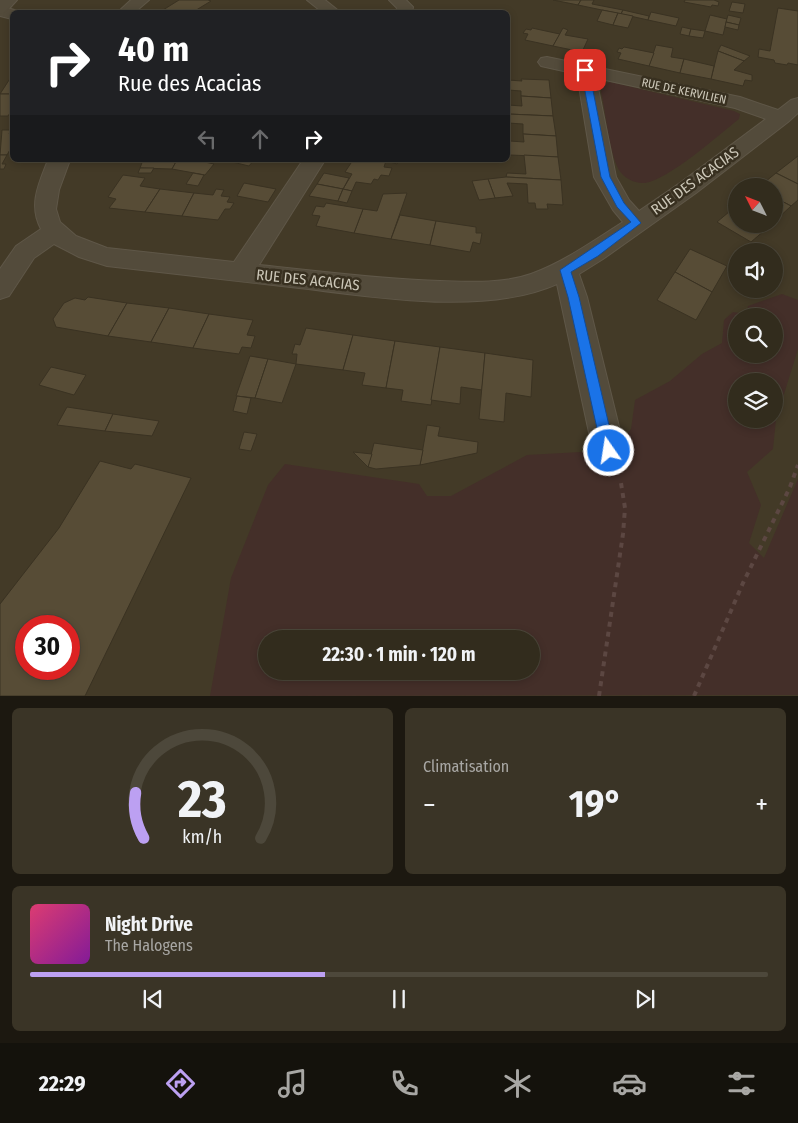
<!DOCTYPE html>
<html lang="fr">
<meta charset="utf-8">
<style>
:root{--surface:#322c1d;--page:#3a3426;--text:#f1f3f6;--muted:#a8a7a4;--line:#4d483b;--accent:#bca0f2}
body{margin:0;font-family:"Fira Sans Condensed",sans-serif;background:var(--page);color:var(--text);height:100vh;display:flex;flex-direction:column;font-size:19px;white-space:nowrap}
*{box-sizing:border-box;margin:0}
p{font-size:16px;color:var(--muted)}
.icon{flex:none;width:28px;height:28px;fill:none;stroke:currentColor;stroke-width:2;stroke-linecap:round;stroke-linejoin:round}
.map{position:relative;height:696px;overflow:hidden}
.side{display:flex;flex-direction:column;gap:12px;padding:12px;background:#1c1810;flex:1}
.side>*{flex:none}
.top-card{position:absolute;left:10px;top:10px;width:500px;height:152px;border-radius:8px;box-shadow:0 2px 8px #0003,0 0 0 1px var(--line);background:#202124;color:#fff;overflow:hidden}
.needle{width:32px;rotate:312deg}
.buttons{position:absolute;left:728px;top:178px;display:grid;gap:10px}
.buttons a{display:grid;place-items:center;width:55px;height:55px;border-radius:50%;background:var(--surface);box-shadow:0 2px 8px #0003,0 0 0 1px var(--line);font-size:25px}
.speed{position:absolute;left:15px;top:615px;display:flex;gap:10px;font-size:25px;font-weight:700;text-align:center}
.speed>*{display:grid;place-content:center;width:65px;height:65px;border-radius:50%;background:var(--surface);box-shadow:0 2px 8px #0003,0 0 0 1px var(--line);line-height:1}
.speed .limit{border:8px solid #d22;background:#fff;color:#111}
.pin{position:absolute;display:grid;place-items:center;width:42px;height:42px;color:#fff;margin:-21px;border-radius:10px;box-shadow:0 2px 8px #0006}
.me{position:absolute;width:55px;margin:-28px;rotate:347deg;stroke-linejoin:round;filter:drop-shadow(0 0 4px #0008)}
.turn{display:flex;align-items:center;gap:18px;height:105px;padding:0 25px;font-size:22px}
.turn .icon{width:65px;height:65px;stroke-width:2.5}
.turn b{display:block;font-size:35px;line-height:42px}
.lanes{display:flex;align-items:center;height:48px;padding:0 25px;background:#0003;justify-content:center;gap:25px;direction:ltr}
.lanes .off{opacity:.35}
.big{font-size:38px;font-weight:700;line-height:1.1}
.side .card{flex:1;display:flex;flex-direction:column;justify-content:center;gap:8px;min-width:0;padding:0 18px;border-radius:8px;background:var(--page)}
.side .dial{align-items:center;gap:0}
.dial svg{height:130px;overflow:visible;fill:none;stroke:var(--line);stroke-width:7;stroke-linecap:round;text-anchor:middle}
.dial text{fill:var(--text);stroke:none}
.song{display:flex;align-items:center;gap:15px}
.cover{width:60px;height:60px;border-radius:8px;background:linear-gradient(135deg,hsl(340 70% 55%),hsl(290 70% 35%))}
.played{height:5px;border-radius:2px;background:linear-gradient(90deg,var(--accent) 40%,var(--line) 40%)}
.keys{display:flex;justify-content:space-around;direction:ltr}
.heat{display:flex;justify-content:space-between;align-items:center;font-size:28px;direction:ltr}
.side .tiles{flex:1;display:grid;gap:12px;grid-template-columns:1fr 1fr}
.card:last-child{grid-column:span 2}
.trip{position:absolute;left:258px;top:630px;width:282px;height:50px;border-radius:25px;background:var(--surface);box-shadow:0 2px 8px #0003,0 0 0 1px var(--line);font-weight:700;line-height:50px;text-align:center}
.tabs{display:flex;height:80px;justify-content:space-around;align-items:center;background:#14120c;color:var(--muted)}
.tabs .icon{width:35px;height:35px}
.tabs .active{color:var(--accent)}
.tabs b{font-size:22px;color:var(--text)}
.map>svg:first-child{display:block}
.green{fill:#442f29;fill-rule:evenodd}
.building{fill:#574c36;stroke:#3a3222;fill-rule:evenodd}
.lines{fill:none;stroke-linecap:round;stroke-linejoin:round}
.minor-casing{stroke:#5f5748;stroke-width:2}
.tertiary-casing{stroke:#5f5748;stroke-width:2}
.path{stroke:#5c4742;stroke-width:4;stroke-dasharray:5 5;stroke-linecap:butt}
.minor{fill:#534b3b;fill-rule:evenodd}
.tertiary{fill:#534b3b;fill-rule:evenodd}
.route{fill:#1a73e8;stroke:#114b97}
.labels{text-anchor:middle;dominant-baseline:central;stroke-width:5;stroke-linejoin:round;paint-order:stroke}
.far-street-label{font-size:12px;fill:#ccc7b8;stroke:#383020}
.street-label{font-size:15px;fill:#ccc7b8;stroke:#383020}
</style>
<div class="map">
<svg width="798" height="696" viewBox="0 0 798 696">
<rect width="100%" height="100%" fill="#433a27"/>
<g class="green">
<path d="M610,82l124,29 6,3 -1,5c-20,16 -71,61 -94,64 -10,1 -21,-5 -26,-13 -10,-18 -13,-57 -18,-78l1,-5z"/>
<path d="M782,294l16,6v49l-22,71 -3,29 -26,23 14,33 -12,38 15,15 34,-79v216l-588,1 21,-118 37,-93 17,-21 134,20 8,12h24l76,-41 89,-5 15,-21 4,-29 35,-19 32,-27 20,-11 2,-23 9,-8 13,2 2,-8zM736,316h38v38h-38zM736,381h38v38h-38zM266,639h265v32h-265z"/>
</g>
<g class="building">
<polygon points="179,0 208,0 211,1 193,12 172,12 163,10"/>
<polygon points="553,0 581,0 578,5"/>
<polygon points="581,0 594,0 592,4 623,10 621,14 578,5"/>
<polygon points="685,0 714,0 719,2 718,6 712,5 711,7 684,2"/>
<polygon points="732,2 745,4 743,13 729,11"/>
<polygon points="778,8 798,11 798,65 788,63 787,65 775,63 774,60 758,57 759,49 770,51"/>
<polygon points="602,10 618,13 613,25 597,21"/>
<polygon points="623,10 649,16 648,20 621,14"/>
<polygon points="651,12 679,18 676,26 648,20"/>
<polygon points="618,13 633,16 628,28 613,25"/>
<polygon points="710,15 727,19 723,35 705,31"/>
<polygon points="728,15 741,18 739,25 726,22"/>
<polygon points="726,22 739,25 738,30 725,27"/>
<polygon points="682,27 691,29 689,36 680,34"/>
<polygon points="532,28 555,33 560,34 553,46 525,40 528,34 523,33 526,29 531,30"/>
<polygon points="563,28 568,30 565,35 588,39 582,52 553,46"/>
<polygon points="691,29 705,31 703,38 689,36"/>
<polygon points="656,45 673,48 671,57 684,59 680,73 649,66"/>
<polygon points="721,45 750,56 744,61 718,51"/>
<polygon points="624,47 654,53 649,66 618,59 621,53 617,52 619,48 622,49"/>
<polygon points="718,51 744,61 734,70 752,75 752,81 745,80 743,86 711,79"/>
<polygon points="684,59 714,66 711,79 680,73"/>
<polygon points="11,77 12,77 12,94 0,94"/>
<polygon points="521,79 549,80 551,98 521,96 521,91 508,90 508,80 522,81"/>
<polygon points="0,94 12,94 12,112 10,113 8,116 0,116"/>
<polygon points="521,96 551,98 553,116 508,114 508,105 522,106"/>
<polygon points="508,114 553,116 556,136 523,134 523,124 508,123"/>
<polygon points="2,130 11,130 9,134 12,134 12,146 7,155 0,155"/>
<polygon points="523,134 556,136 558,157 510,155 510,141 524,142"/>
<polygon points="0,155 7,155 2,164 6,164 4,169 0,169"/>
<polygon points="524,155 558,157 561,180 506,177 507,173 526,174"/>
<polygon points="798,156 798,184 776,173"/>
<polygon points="143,160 177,160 172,169 140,168"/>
<polygon points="177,160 195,160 214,164 205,175 172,169"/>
<polygon points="224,160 254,160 249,166"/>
<polygon points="353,160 399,160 397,164 386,161 384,167 392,168 389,176 381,175 378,180 374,179 371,184 356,182 352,191 343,189 352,174 345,172"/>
<polygon points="140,168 154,168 151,173 138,173"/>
<polygon points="193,173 204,175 198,186 186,184"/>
<polygon points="324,173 349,178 343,189 317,184"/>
<polygon points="776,173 798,184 798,200 791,206 774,197 774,186 760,186"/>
<polygon points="123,175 145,178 140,186 160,189 145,212 109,208 116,199 108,197"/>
<polygon points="506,177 561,180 563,205 547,204 548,209 536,209 535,203 528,203 527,184 507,183 513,196 495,198 488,179"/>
<polygon points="488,179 495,198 479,200 472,181"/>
<polygon points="244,183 276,189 268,202 237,196"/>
<polygon points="317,184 343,189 338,201 309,196"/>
<polygon points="160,189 194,193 182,216 145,212"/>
<polygon points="216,189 224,190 221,196 230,197 227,202 234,203 230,209 225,209 218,220 182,216 194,193 213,195"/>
<polygon points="343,189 352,191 347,203 338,201"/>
<polygon points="407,193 391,239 354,233 363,209 377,211 383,194"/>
<polygon points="774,197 791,206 774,222"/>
<polygon points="326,203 363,209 354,233 316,226 320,216 312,215 316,206 324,207"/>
<polygon points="736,206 736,224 772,224 751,242 717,222"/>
<polygon points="400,215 436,221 430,245 391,239"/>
<polygon points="436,221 476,227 476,233 482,233 480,244 473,242 470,252 430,245"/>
<polygon points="690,249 727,266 712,292 675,272"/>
<polygon points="675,272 712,292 696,320 657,300"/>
<polygon points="88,297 127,303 108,336 56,327 53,319 64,303 75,298 85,300"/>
<polygon points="127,303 169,308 151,342 108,336"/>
<polygon points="169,308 209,314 193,348 151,342"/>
<polygon points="209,314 253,320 247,335 255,336 251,348 242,347 239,354 193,348"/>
<polygon points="306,328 353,335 343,370 296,364 297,354 292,354 295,344 300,345"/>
<polygon points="353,335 395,341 386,388 362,385 365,373 343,370"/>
<polygon points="395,341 440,347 431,405 401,401 403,390 386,388"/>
<polygon points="440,347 485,353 482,390 461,387 460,404 431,400"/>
<polygon points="485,353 533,360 531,397 506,393 504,422 479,419"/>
<polygon points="250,356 268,359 255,398 236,396"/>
<polygon points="268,359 296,364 282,403 255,398"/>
<polygon points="51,367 86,375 74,395 39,385"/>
<polygon points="237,396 251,398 247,414 233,411"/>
<polygon points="67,407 113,414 105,431 57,425"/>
<polygon points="113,414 159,421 152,436 105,431"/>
<polygon points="427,425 440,427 438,436 478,442 477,453 420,465"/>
<polygon points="244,432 257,434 251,451 239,449"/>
<polygon points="374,443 423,450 420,465 376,469 368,467"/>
<polygon points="353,452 372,454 368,467"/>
<path d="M100,461l31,8 4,-5 56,14 -106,218h-85v-92l59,-76zM26,626h43v43h-43z"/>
</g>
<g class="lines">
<g class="minor-casing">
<g id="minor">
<polygon points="131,0 149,0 135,12 118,12"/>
<polygon points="307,0 325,0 340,12 322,12"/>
<polygon points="389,0 406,0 413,7 412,12 396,12 397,8"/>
<polygon points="0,6 18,11 19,12 12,12 12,19 0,16"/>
<path d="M547,57l193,40 38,13 13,-10 7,-2v15l-10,9 -92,71 -93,66 -24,15 8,23 38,154 -5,10 -11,5 -11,-5 -5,-10 -36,-167c-72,32 -181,13 -258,4 -64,-7 -128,-15 -192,-22l-28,-9 -25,-13 -20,14 -25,38 -9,3v-30l16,-23 25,-17c-13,-24 -2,-46 7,-69h22l-11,30 -3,19 4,13 16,14 31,12 127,14 69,-102h22l-66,105c60,6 120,14 181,16 29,1 63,3 91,-7 33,-12 62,-33 92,-52l-10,-12 -19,-33 -17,-103 -36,-8 -3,-4 3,-4zM596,78l139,30 31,11 -86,64 -41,28 -10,-11 -13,-23z"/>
</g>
</g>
<g class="tertiary-casing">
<polygon id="tertiary" points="0,0 17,0 6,12 0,14"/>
</g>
<g class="path">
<polyline points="599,696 623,534 625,508 621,483"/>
<polyline points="694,696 743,583 790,487 798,465"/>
</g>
<use href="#minor" class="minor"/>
<use href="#tertiary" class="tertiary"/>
</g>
<polygon class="route" points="585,68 589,70 610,177 624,203 641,223 598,256 571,272 579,297 615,451 613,455 609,457 604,455 602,451 568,297 560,270 631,222 617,207 601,177 581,70"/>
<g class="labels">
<g class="far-street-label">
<text transform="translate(684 91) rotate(12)">RUE DE KERVILIEN</text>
</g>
<g class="street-label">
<text transform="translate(695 181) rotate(-36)">RUE DES ACACIAS</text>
<text transform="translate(308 280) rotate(6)">RUE DES ACACIAS</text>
</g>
</g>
</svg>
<div class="buttons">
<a><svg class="needle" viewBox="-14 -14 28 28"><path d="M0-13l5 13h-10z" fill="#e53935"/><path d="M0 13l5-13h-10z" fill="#a8a7a4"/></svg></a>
<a><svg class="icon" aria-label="sound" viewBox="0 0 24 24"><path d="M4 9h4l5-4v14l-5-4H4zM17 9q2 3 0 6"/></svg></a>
<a><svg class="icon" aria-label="search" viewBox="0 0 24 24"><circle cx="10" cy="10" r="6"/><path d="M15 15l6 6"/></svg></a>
<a><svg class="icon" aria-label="layers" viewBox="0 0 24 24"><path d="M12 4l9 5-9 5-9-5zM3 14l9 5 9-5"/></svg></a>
</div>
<div class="speed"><div class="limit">30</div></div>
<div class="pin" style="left:585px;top:70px;background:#d93025"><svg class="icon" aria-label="arrive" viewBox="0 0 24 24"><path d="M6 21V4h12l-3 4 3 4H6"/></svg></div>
<svg class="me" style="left:609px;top:451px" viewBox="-20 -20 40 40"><circle r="17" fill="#1a73e8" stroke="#fff" stroke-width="3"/><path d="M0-11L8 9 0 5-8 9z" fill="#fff"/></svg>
<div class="trip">22:30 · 1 min · 120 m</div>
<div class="top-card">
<div class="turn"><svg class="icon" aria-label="right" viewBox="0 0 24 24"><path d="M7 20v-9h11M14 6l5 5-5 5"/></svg><div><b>40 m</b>Rue des Acacias</div></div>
<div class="lanes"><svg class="icon off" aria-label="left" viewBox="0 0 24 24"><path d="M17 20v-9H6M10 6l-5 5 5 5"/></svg><svg class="icon off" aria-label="ahead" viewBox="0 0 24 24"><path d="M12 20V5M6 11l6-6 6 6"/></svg><svg class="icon" aria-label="right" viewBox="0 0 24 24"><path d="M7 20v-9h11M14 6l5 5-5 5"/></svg></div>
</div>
</div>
<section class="side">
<div class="tiles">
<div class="card dial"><svg viewBox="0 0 100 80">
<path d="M14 69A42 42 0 1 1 86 69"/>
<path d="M14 69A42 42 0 0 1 9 41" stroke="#bca0f2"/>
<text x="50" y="56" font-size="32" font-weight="700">23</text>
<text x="50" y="72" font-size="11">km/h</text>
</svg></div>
<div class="card"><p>Climatisation</p>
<div class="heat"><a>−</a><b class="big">19°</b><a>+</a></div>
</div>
<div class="card">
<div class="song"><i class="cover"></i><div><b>Night Drive</b><p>The Halogens</p></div></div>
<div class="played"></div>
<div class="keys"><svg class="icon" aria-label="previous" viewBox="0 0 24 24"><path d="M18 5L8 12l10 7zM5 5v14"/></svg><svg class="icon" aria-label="pause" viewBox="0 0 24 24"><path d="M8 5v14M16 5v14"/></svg><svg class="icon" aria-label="next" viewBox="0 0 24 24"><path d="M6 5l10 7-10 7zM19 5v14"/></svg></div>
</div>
</div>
</section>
<nav class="tabs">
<b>22:29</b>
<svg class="icon active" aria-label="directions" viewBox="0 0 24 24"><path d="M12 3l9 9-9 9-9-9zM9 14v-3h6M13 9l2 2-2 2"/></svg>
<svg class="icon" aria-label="music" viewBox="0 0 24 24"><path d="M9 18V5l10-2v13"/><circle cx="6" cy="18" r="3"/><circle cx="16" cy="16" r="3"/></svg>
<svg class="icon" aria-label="phone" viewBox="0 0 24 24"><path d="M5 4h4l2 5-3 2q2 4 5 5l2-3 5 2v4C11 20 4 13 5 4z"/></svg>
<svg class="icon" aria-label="climate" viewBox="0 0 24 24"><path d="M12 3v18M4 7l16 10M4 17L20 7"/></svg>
<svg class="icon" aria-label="car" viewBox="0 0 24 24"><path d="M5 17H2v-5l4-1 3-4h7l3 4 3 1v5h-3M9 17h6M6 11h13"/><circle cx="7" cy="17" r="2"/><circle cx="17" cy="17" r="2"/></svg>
<svg class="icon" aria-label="filters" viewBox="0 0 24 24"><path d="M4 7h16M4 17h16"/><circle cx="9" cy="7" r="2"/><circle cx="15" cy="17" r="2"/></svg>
</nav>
